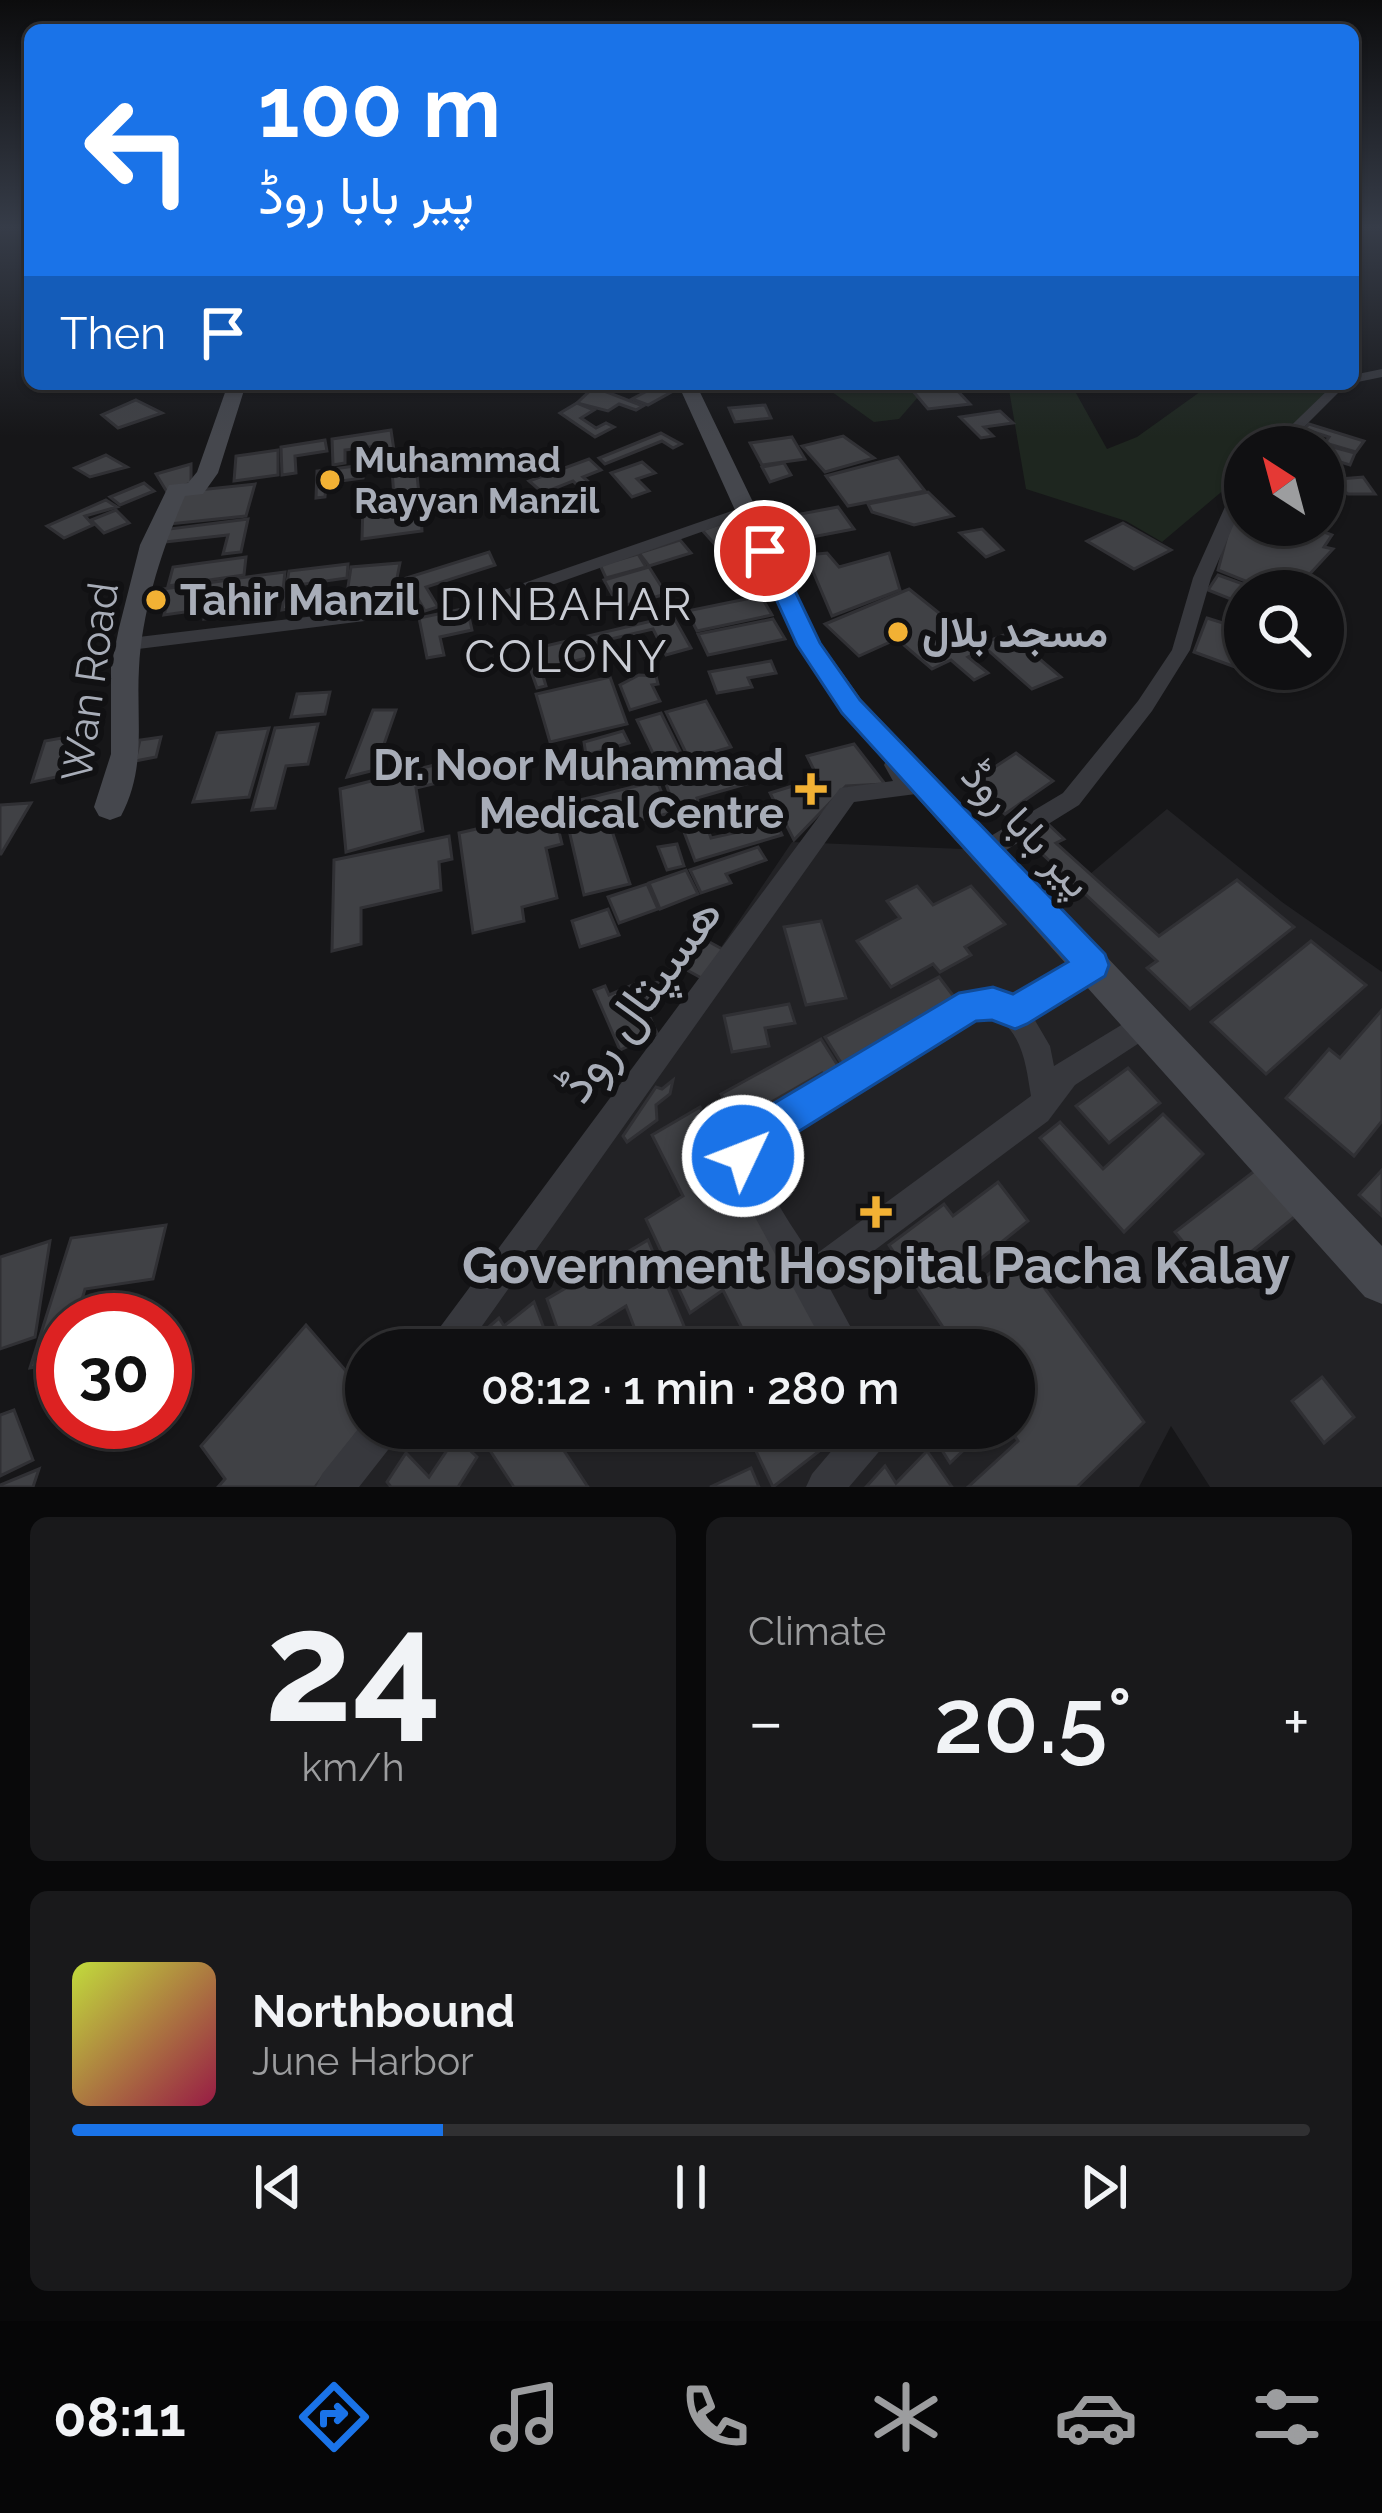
<!DOCTYPE html>
<meta charset="utf-8">
<style>
:root{--surface:#101012;--page:#19191b;--text:#f1f3f6;--muted:#9c9d9f;--line:#303032;--accent:#1a73e8}
body{margin:0;font-family:Raleway,Vazirmatn,sans-serif;background:var(--page);color:var(--text);height:100vh;display:flex;flex-direction:column;font-size:45px;white-space:nowrap}
*{box-sizing:border-box;margin:0}
p{font-size:39px;color:var(--muted)}
.icon{flex:none;width:66px;height:66px;fill:none;stroke:currentColor;stroke-width:2;stroke-linecap:round;stroke-linejoin:round}
.map{position:relative;height:1487px;overflow:hidden}
.panel{display:flex;flex-direction:column;gap:30px;padding:30px;background:#09090a;flex:1}
.panel>*{flex:none}
.banner{position:absolute;left:24px;top:24px;width:1335px;height:366px;border-radius:18px;box-shadow:0 3px 9px #0004,0 0 0 3px var(--line);background:#1a73e8;color:#fff;overflow:hidden}
.needle{width:78px;rotate:324deg}
.tools{position:absolute;left:1224px;top:426px;display:grid;gap:24px}
.tools a{display:grid;place-items:center;width:120px;height:120px;border-radius:50%;background:var(--surface);box-shadow:0 3px 9px #0004,0 0 0 3px var(--line);font-size:60px}
.speed{position:absolute;left:36px;top:1293px;display:flex;gap:24px;font-size:60px;font-weight:700;text-align:center}
.speed>*{display:grid;place-content:center;width:156px;height:156px;border-radius:50%;background:var(--surface);box-shadow:0 3px 9px #0004,0 0 0 3px var(--line);line-height:1}
.speed .limit{border:18px solid #d22;background:#fff;color:#111}
.pin{position:absolute;display:grid;place-items:center;width:102px;height:102px;color:#fff;margin:-51px;border:6px solid #fff;border-radius:50%;box-shadow:0 3px 12px #0007}
.me{position:absolute;width:132px;margin:-66px;rotate:47deg;stroke-linejoin:round;filter:drop-shadow(0 0 9px #0008)}
.turn{display:flex;align-items:center;gap:42px;height:252px;padding:0 36px;font-size:54px}
.turn .icon{width:156px;height:156px;stroke-width:2.5}
.turn b{display:block;font-size:84px;line-height:102px}
.then{display:flex;align-items:center;height:114px;padding:0 36px;background:#0003;gap:24px;font-size:45px}
.big{font-size:90px;font-weight:600;line-height:1.1}
.panel .widget{flex:1;display:flex;flex-direction:column;justify-content:center;gap:18px;min-width:0;padding:0 42px;border-radius:18px;background:var(--page)}
.panel .dial{align-items:center;gap:0}
.dial b{font-size:156px;line-height:1}
.song{display:flex;align-items:center;gap:36px}
.cover{width:144px;height:144px;border-radius:18px;background:linear-gradient(135deg,hsl(70 70% 55%),hsl(340 70% 35%))}
.played{height:12px;border-radius:6px;background:linear-gradient(90deg,var(--accent) 30%,var(--line) 30%)}
.keys{display:flex;justify-content:space-around;direction:ltr}
.heat{display:flex;justify-content:space-between;align-items:center;font-size:66px;direction:ltr}
.panel .tiles{flex:1;display:grid;gap:30px;grid-template-columns:1fr 1fr}
.widget:last-child{grid-column:span 2}
.trip{position:absolute;left:345px;top:1329px;width:690px;height:120px;border-radius:60px;background:var(--surface);box-shadow:0 3px 9px #0004,0 0 0 3px var(--line);font-weight:600;line-height:120px;text-align:center}
.menu{display:flex;height:192px;justify-content:space-around;align-items:center;background:#060607;color:var(--muted)}
.menu .icon{width:84px;height:84px}
.menu .selected{color:var(--accent)}
.menu b{font-size:54px;color:var(--text)}
.map>svg:first-child{display:block}
.built{fill:#222225}
.green{fill:#1e261f}
.building{fill:#404145;stroke:#303034;stroke-width:3}
.lines{fill:none;stroke-linecap:round;stroke-linejoin:round}
.street{fill:#37383d;fill-rule:evenodd}
.secondary{fill:#45474d;fill-rule:evenodd}
.route{fill:#1a73e8;stroke:#114b97;stroke-width:3}
.poi-dot{fill:#f2b134;stroke:#111113;stroke-width:4.5}
.labels{text-anchor:middle;dominant-baseline:central;stroke-width:12;stroke-linejoin:round;paint-order:stroke}
.far-poi-label{font-size:36px;font-weight:bold;fill:#a8adb8;stroke:#111113;text-anchor:start}
.poi-label{font-size:42px;font-weight:bold;fill:#a8adb8;stroke:#111113;text-anchor:start}
.street-label{font-size:42px;fill:#a8adb8;stroke:#111113}
.neighbourhood-label{font-size:45px;letter-spacing:3px;fill:#c9ccd4;stroke:#111113}
.near-street-label{font-size:51px;fill:#a8adb8;stroke:#111113}
.near-poi-label{font-size:51px;font-weight:bold;fill:#a8adb8;stroke:#111113}
</style>
<div class="map">
<svg width="1382" height="1487" viewBox="0 0 1382 1487">
<rect width="100%" height="100%" fill="#161618"/>
<polygon class="built" points="1167,809 1282,902 1382,972 1382,1487 1210,1487 1171,1426 1139,1487 335,1487 382,1428 1014,1428 1014,1350 444,1350 481,1303 792,842 987,850 1044,913"/>
<g class="green">
<polygon points="821,384 920,384 918,397 899,419 874,422"/>
<polygon points="1008,384 1071,384 1107,449 1137,437 1211,384 1335,384 1275,447 1245,447 1245,472 1162,542 1126,521 1026,489"/>
</g>
<g class="building">
<polygon points="660,384 677,389 648,405 632,399"/>
<polygon points="953,386 970,404 928,409 912,390"/>
<polygon points="594,387 643,406 636,410 619,404 608,411 577,403"/>
<polygon points="136,400 162,413 118,428 102,415"/>
<polygon points="577,403 594,410 581,418 596,428 606,423 614,427 595,437 560,413"/>
<polygon points="765,405 771,418 735,422 729,408"/>
<polygon points="1000,411 1013,423 984,427 993,436 981,438 960,417"/>
<polygon points="1309,424 1364,441 1356,452 1325,443 1329,437 1304,429"/>
<polygon points="391,430 395,457 379,460 377,446 345,450 345,463 333,465 332,439"/>
<polygon points="661,433 681,444 673,448 662,441 605,464 599,458"/>
<polygon points="843,436 874,458 825,472 802,446"/>
<polygon points="792,437 805,459 762,465 750,443"/>
<polygon points="325,440 327,451 295,456 296,473 282,475 281,447"/>
<polygon points="1329,446 1355,453 1350,465 1323,457"/>
<polygon points="278,450 278,475 234,481 236,456"/>
<polygon points="106,455 127,467 90,477 75,468"/>
<polygon points="898,457 925,491 848,506 826,476"/>
<polygon points="589,459 601,470 583,477 590,483 579,487 573,481 543,493 529,481"/>
<polygon points="642,462 655,473 637,479 649,491 632,497 611,473"/>
<polygon points="784,463 791,475 770,482 762,467"/>
<polygon points="191,464 191,483 167,492 156,474"/>
<polygon points="363,465 363,478 326,483 325,497 316,498 317,471"/>
<polygon points="416,466 419,494 394,497 392,470"/>
<polygon points="1363,477 1375,494 1348,494 1328,480"/>
<polygon points="144,483 154,491 120,505 110,497"/>
<polygon points="255,484 246,516 169,524 180,492"/>
<polygon points="928,492 953,516 914,525 872,512 868,504"/>
<polygon points="420,496 422,531 362,539 363,503"/>
<polygon points="1245,496 1245,525 1306,525 1332,535 1324,547 1333,549 1294,591 1270,591 1218,570 1233,513"/>
<polygon points="106,500 117,507 85,516 93,525 64,538 47,526"/>
<polygon points="838,507 854,529 791,541 779,518"/>
<polygon points="116,510 129,523 104,533 91,520"/>
<polygon points="248,519 241,552 223,554 228,535 165,542 169,529"/>
<polygon points="722,523 742,544 719,549 702,530"/>
<polygon points="1123,523 1171,550 1134,569 1087,541"/>
<polygon points="982,529 1003,550 986,557 960,533"/>
<polygon points="680,540 691,553 649,566 639,553"/>
<polygon points="743,546 758,567 741,571 727,550"/>
<polygon points="489,552 495,565 426,587 438,607 425,611 406,578"/>
<polygon points="827,553 839,567 889,553 900,590 832,616 806,555"/>
<polygon points="638,554 646,567 606,578 600,565"/>
<polygon points="246,557 244,575 168,586 173,567"/>
<polygon points="400,563 397,578 405,606 344,613 351,567"/>
<polygon points="348,564 347,578 304,584 301,607 282,610 289,571"/>
<polygon points="649,567 666,594 619,607 604,580"/>
<polygon points="285,572 282,599 245,604 243,613 225,616 232,579"/>
<polygon points="1218,575 1243,584 1233,600 1208,590"/>
<polygon points="229,580 221,617 204,619 206,609 164,615 168,601 151,603 155,590"/>
<polygon points="909,589 984,649 968,657 988,673 974,680 951,660 932,669 897,639 859,656 825,624"/>
<polygon points="761,596 772,615 697,631 687,611"/>
<polygon points="467,608 472,630 440,637 444,655 427,658 419,618"/>
<polygon points="673,616 691,648 666,655 653,629 598,642 603,654 541,669 546,686 537,688 524,651"/>
<polygon points="1207,618 1236,627 1232,639 1245,644 1245,669 1262,669 1260,676 1194,652"/>
<polygon points="773,619 785,639 708,655 698,634"/>
<polygon points="1009,633 1061,677 1032,689 981,644"/>
<polygon points="771,661 776,673 748,678 752,687 717,693 709,672"/>
<polygon points="639,675 656,676 658,684 652,685 660,701 630,710 620,685"/>
<polygon points="610,677 627,724 550,742 536,694"/>
<polygon points="330,692 325,714 291,717 297,694"/>
<polygon points="706,701 731,747 689,759 666,712"/>
<polygon points="373,710 396,710 375,770 347,777"/>
<polygon points="661,713 685,761 660,768 637,720"/>
<polygon points="318,724 308,764 286,766 275,808 252,810 275,728"/>
<polygon points="269,728 249,797 193,802 217,733"/>
<polygon points="623,731 629,743 586,755 584,742"/>
<polygon points="95,732 85,771 32,782 45,741"/>
<polygon points="161,737 156,757 135,761 140,740"/>
<polygon points="854,744 885,784 846,786 794,840 770,793 818,778 807,756"/>
<polygon points="1016,753 1053,781 1005,814 969,784"/>
<polygon points="442,763 446,781 416,788 423,831 346,852 340,789"/>
<polygon points="738,764 746,784 697,798 711,838 761,827 752,806 767,802 782,835 695,861 664,779"/>
<polygon points="657,781 670,813 611,828 630,884 584,895 563,804"/>
<polygon points="31,803 1,854 0,854 0,805"/>
<polygon points="554,811 562,844 546,848 557,898 522,907 524,921 473,933 459,833"/>
<polygon points="1048,824 1064,839 1056,843 1159,936 1237,880 1294,927 1190,1009 1147,968 1157,961 1025,838"/>
<polygon points="449,836 452,859 439,862 441,890 361,908 361,944 332,951 334,860"/>
<polygon points="677,844 684,866 667,870 658,847"/>
<polygon points="758,847 766,860 726,874 731,883 701,893 690,870"/>
<polygon points="686,870 698,894 660,909 649,883"/>
<polygon points="647,884 658,909 619,923 608,897"/>
<polygon points="917,886 933,905 971,886 1005,924 965,947 971,955 940,972 933,964 891,987 857,941 900,918 887,901"/>
<polygon points="608,909 619,935 580,947 572,921"/>
<polygon points="821,921 846,998 806,1005 784,927"/>
<polygon points="704,939 724,950 705,980 685,969"/>
<polygon points="1311,941 1366,985 1266,1074 1211,1022"/>
<polygon points="939,977 961,1006 845,1069 825,1037"/>
<polygon points="658,982 663,995 650,1009 640,987"/>
<polygon points="635,984 657,1033 620,1050 594,990 605,986 609,995"/>
<polygon points="789,1004 795,1023 765,1028 769,1046 732,1052 724,1016"/>
<polygon points="1382,1010 1382,1121 1354,1156 1286,1098 1329,1049 1340,1058"/>
<polygon points="821,1039 842,1072 827,1081 822,1073 754,1112 760,1123 742,1132 721,1094"/>
<polygon points="1128,1068 1160,1103 1109,1143 1076,1106"/>
<polygon points="673,1080 670,1094 656,1105 657,1120 627,1142 623,1136 656,1087 662,1089"/>
<polygon points="700,1107 834,1350 730,1350 734,1347 730,1339 743,1330 723,1290 690,1313 646,1219 683,1196 652,1135"/>
<polygon points="1163,1114 1203,1154 1124,1232 1040,1138 1060,1122 1103,1169"/>
<polygon points="1257,1169 1298,1214 1215,1281 1175,1232"/>
<polygon points="1382,1170 1382,1216 1359,1195"/>
<polygon points="998,1182 1028,1221 969,1268 979,1282 1017,1251 1144,1422 1077,1487 968,1487 1018,1441 1009,1428 1014,1428 1014,1350 958,1350 889,1245 944,1204 953,1216"/>
<polygon points="166,1225 153,1279 85,1289 76,1320 63,1320 63,1363 30,1368 71,1238"/>
<polygon points="648,1240 684,1326 643,1350 626,1306 563,1345 547,1299"/>
<polygon points="50,1241 35,1337 0,1349 0,1257"/>
<polygon points="534,1302 551,1347 547,1350 462,1350 499,1318 504,1326"/>
<polygon points="306,1325 366,1394 366,1422 315,1487 218,1487 225,1479 201,1446"/>
<polygon points="1322,1377 1354,1417 1324,1443 1292,1401"/>
<polygon points="14,1410 33,1460 0,1476 0,1415"/>
<polygon points="508,1428 549,1428 588,1487 514,1487 489,1449"/>
<polygon points="745,1428 849,1428 773,1487"/>
<polygon points="928,1428 987,1428 950,1463"/>
<polygon points="456,1437 477,1457 458,1487 391,1487 387,1482 406,1453 429,1477"/>
<polygon points="927,1451 952,1487 866,1487 885,1466 896,1483"/>
<polygon points="751,1468 759,1487 710,1487"/>
<polygon points="39,1469 33,1487 0,1487 0,1485"/>
</g>
<g class="lines">
<g class="street">
<polygon points="1382,369 1382,377 1353,383 1353,375"/>
<polygon points="1334,384 1347,384 1284,447 1269,447"/>
<polygon points="1245,475 1245,498 1211,578 1190,650 1152,711 1079,805 995,857 987,860 979,857 975,850 979,843 1063,793 1138,701 1172,650 1193,578 1237,480"/>
<polygon points="746,506 752,508 752,514 490,607 478,607 475,603 478,599"/>
<polygon points="399,606 405,608 408,612 405,616 130,650 121,644 130,638"/>
<polygon points="895,757 903,759 919,788 916,794 854,802 465,1350 427,1350 432,1338 840,788 893,781 884,765 887,759"/>
<path d="M1093,953l9,4 4,8 -4,8 -69,44 17,29 4,20 92,-56 10,4 4,9 -4,9 -81,53 -27,36 -220,164 35,65h-36l-91,-168 -8,-25 9,-27 225,-134 31,-6 21,9zM992,1016c31,14 34,50 39,80l-219,161c-16,-26 -55,-77 -52,-106l215,-134z"/>
<polygon points="366,1419 366,1428 400,1428 395,1441 359,1487 316,1487 322,1474"/>
<polygon points="851,1428 893,1428 888,1441 849,1487 806,1487 812,1474"/>
</g>
<g class="secondary">
<path d="M228,384h18l-28,89 -15,21 -18,2c-23,53 -43,114 -46,172 -3,52 8,99 -18,148l-11,4 -11,-4 -5,-9 17,-53v-87l8,-39 21,-83 29,-60 19,-2 9,-11z"/>
<polygon points="678,384 696,384 821,643 861,699 1382,1246 1382,1304 1365,1297 841,713 796,645"/>
</g>
</g>
<linearGradient id="sky" x2="0" y2="1"><stop stop-color="#0c0c0d"/><stop offset="0.52" stop-color="#363c48"/><stop offset="1" stop-color="#363c48" stop-opacity="0"/></linearGradient>
<rect width="1382" height="437" fill="url(#sky)"/>
<polygon class="route" points="765,545 776,551 820,643 860,700 1105,954 1109,965 1105,976 1027,1024 1015,1029 992,1020 976,1021 764,1153 757,1170 743,1176 730,1170 724,1156 734,1127 959,993 993,987 1013,994 1068,962 842,713 797,645 754,551"/>
<g class="poi-dot">
<circle cx="330" cy="480" r="12"/>
<circle cx="156" cy="600" r="12"/>
<circle cx="898" cy="632" r="12"/>
<path d="M805 771h12v12h12v12h-12v12h-12v-12h-12v-12h12z"/>
<path d="M870 1194h12v12h12v12h-12v12h-12v-12h-12v-12h12z"/>
</g>
<g class="labels">
<g class="far-poi-label">
<text x="354" y="459">Muhammad<tspan x="354" dy="41">Rayyan Manzil</tspan></text>
</g>
<g class="poi-label">
<text x="180" y="600">Tahir Manzil</text>
<text x="922" y="632">مسجد بلال</text>
<text x="784" y="765" text-anchor="end">Dr. Noor Muhammad<tspan x="784" dy="48">Medical Centre</tspan></text>
</g>
<g class="street-label">
<text transform="translate(90 682) rotate(-82)">Wan Road</text>
<text transform="translate(1027 829) rotate(47)">پیر بابا روڈ</text>
</g>
<g class="neighbourhood-label">
<text x="567" y="604">DINBAHAR<tspan x="567" dy="52">COLONY</tspan></text>
</g>
<g class="near-street-label">
<text transform="translate(639 999) rotate(-54)">ھسپتال روڈ</text>
</g>
<g class="near-poi-label">
<text x="876" y="1265">Government Hospital Pacha Kalay</text>
</g>
</g>
</svg>
<div class="tools">
<a><svg class="needle" viewBox="-14 -14 28 28"><path d="M0-13l5 13h-10z" fill="#e53935"/><path d="M0 13l5-13h-10z" fill="#9c9d9f"/></svg></a>
<a><svg class="icon" aria-label="search" viewBox="0 0 24 24"><circle cx="10" cy="10" r="6"/><path d="M15 15l6 6"/></svg></a>
</div>
<div class="speed"><div class="limit">30</div></div>
<div class="pin" style="left:765px;top:551px;background:#d93025"><svg class="icon" aria-label="arrive" viewBox="0 0 24 24"><path d="M6 21V4h12l-3 4 3 4H6"/></svg></div>
<svg class="me" style="left:743px;top:1156px" viewBox="-20 -20 40 40"><circle r="17" fill="#1a73e8" stroke="#fff" stroke-width="3"/><path d="M0-11L8 9 0 5-8 9z" fill="#fff"/></svg>
<div class="trip">08:12 · 1 min · 280 m</div>
<div class="banner">
<div class="turn"><svg class="icon" aria-label="left" viewBox="0 0 24 24"><path d="M17 20v-9H6M10 6l-5 5 5 5"/></svg><div><b>100 m</b>پیر بابا روڈ</div></div>
<div class="then">Then<svg class="icon" aria-label="arrive" viewBox="0 0 24 24"><path d="M6 21V4h12l-3 4 3 4H6"/></svg></div>
</div>
</div>
<section class="panel">
<div class="tiles">
<div class="widget dial"><b>24</b><p>km/h</p></div>
<div class="widget"><p>Climate</p>
<div class="heat"><a>−</a><b class="big">20.5°</b><a>+</a></div>
</div>
<div class="widget">
<div class="song"><i class="cover"></i><div><b>Northbound</b><p>June Harbor</p></div></div>
<div class="played"></div>
<div class="keys"><svg class="icon" aria-label="previous" viewBox="0 0 24 24"><path d="M18 5L8 12l10 7zM5 5v14"/></svg><svg class="icon" aria-label="pause" viewBox="0 0 24 24"><path d="M8 5v14M16 5v14"/></svg><svg class="icon" aria-label="next" viewBox="0 0 24 24"><path d="M6 5l10 7-10 7zM19 5v14"/></svg></div>
</div>
</div>
</section>
<nav class="menu">
<b>08:11</b>
<svg class="icon selected" aria-label="directions" viewBox="0 0 24 24"><path d="M12 3l9 9-9 9-9-9zM9 14v-3h6M13 9l2 2-2 2"/></svg>
<svg class="icon" aria-label="music" viewBox="0 0 24 24"><path d="M9 18V5l10-2v13"/><circle cx="6" cy="18" r="3"/><circle cx="16" cy="16" r="3"/></svg>
<svg class="icon" aria-label="phone" viewBox="0 0 24 24"><path d="M5 4h4l2 5-3 2q2 4 5 5l2-3 5 2v4C11 20 4 13 5 4z"/></svg>
<svg class="icon" aria-label="climate" viewBox="0 0 24 24"><path d="M12 3v18M4 7l16 10M4 17L20 7"/></svg>
<svg class="icon" aria-label="car" viewBox="0 0 24 24"><path d="M5 17H2v-5l4-1 3-4h7l3 4 3 1v5h-3M9 17h6M6 11h13"/><circle cx="7" cy="17" r="2"/><circle cx="17" cy="17" r="2"/></svg>
<svg class="icon" aria-label="filters" viewBox="0 0 24 24"><path d="M4 7h16M4 17h16"/><circle cx="9" cy="7" r="2"/><circle cx="15" cy="17" r="2"/></svg>
</nav>
